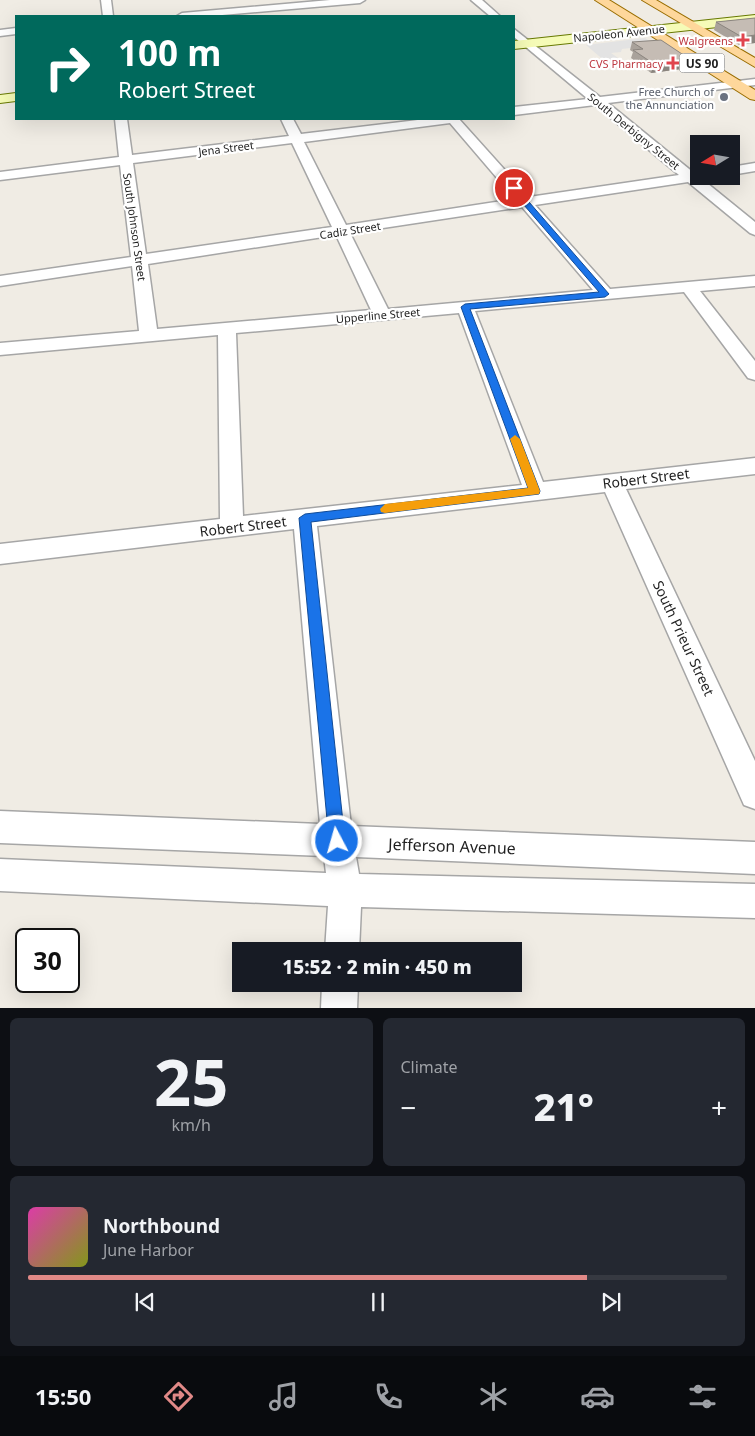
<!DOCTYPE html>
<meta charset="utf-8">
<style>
:root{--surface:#171b24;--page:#242831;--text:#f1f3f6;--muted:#9ea1a6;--line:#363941;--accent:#e18987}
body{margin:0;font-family:"Noto Sans",sans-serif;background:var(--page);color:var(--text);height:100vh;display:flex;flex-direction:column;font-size:19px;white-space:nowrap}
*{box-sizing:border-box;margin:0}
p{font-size:16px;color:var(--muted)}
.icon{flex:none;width:28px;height:28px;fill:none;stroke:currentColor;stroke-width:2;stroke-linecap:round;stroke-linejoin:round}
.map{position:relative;height:1008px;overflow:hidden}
.details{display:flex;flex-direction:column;gap:10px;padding:10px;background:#0d0f14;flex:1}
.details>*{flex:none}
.guide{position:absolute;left:15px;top:15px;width:500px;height:105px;border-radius:0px;box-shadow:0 5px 20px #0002;background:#00695c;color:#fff;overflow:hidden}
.needle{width:32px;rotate:259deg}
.controls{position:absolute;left:690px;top:135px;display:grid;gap:10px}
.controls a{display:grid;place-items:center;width:50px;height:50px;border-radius:0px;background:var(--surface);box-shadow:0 5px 20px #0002;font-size:25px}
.speed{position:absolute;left:15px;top:928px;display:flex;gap:10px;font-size:25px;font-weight:700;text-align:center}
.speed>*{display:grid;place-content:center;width:65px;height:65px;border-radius:50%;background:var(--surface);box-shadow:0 5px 20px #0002;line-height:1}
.speed .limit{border:2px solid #111;border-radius:8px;background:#fff;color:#111}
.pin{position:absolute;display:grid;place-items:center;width:42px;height:42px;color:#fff;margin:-21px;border:2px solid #fff;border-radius:50%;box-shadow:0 1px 5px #0007}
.me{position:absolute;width:55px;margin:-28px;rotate:354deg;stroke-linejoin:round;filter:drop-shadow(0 0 4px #0008)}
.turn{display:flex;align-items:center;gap:18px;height:105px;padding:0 20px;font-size:22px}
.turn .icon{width:65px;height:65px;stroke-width:2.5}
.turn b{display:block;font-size:35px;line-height:42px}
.big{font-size:38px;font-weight:800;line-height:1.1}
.details .widget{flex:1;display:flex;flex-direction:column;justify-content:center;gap:8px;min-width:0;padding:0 18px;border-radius:8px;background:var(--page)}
.details .dial{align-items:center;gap:0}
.dial b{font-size:65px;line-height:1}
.song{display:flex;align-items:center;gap:15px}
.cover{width:60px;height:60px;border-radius:8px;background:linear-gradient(135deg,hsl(320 70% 55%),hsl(70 70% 35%))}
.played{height:5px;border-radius:2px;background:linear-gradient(90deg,var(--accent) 80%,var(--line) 80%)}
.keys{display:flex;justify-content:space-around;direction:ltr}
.heat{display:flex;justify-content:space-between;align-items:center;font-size:28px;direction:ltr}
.details .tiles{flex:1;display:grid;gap:10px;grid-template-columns:1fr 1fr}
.widget:last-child{grid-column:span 2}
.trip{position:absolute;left:232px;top:942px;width:290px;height:50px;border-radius:0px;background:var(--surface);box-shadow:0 5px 20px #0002;font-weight:800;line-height:50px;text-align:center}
.tabs{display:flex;height:80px;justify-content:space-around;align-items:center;background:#090b0e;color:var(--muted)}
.tabs .icon{width:35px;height:35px}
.tabs .current{color:var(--accent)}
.tabs b{font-size:22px;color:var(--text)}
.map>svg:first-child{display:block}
.parking{fill:#e3e3e3}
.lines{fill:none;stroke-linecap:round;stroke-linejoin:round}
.street-casing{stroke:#a6a6a6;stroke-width:3}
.secondary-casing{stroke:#677902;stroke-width:2}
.primary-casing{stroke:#996d00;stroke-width:2}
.street{fill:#fff;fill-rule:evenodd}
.secondary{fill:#f5fbb7;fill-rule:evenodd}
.primary{fill:#fed79b;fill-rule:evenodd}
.wall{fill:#a9a29b}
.shaded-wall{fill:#8a847e}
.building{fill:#c5bcb4;stroke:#8a847e}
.route{fill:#1a73e8;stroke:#114b97}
.slow{fill:#f59e0b}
.health-dot{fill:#e0444e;stroke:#fff;stroke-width:2}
.worship-dot{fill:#6b7280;stroke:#fff;stroke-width:2}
.labels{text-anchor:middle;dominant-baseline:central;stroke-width:4.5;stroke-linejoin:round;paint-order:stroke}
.far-street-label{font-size:11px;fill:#1f1f1f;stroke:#fff}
.far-health-label{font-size:11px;fill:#be3a42;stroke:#fff;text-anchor:end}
.far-worship-label{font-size:11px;fill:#5b616d;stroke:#fff;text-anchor:end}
.shield{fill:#fff;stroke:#626262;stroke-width:1}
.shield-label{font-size:12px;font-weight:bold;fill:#1f1f1f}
.street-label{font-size:14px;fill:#1f1f1f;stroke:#fff}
.near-street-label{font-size:16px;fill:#1f1f1f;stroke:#fff}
</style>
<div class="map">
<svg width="755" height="1009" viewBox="0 0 755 1009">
<rect width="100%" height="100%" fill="#f0ece4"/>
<polygon class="parking" points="645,38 656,45 622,49 621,52 611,53 618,58 606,62 586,45"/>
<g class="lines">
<g class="street-casing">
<g id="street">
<polygon points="101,0 111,0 113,16 103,16"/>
<polygon points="330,0 365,0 360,3 211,16 177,16 182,13"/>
<polygon points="471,0 482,0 500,16 490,16"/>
<polygon points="16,28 16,34 0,36 0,30"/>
<path d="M514,29l86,68 155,-18v6l-147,18 86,70 5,-1v4h7l-4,3 53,43v13l-5,-2 -62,-51 -153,23 75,84 145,-13v10l-55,5 55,70v19l-7,-2 -64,-86 -209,19 68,171 212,-24v16l-129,15 129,272v48l-11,-4 -139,-313 -288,34 34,300 404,16v32l-399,-17 3,17 396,10v34l-394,-11 -2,44h-34l3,-45 -328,-15v-32l326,14 -2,-17 -324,-13v-32l320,13 -26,-295 -294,35v-20l220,-25 -2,-184 -218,20v-12l139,-12 -7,-65 -132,20v-10l131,-19 -11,-92 -120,15v-8l119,-15 -4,-38h12l5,36 157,-19 -8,-17h12l8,15 125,-15h33l70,78 150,-22 -84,-70 -81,10v-8l74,-8 -74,-62zM450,123l65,76 -169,26 -42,-83zM292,143l40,84 -186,27 -13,-91zM522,207l71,83 -205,19 -38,-76zM336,235l35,75 -214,19 -9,-65zM459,313l63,172 -279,31 -7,-183z"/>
<polygon points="755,163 755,171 731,175 731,167"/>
<polygon points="322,984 358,984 357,1009 321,1009"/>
</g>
</g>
<g class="secondary-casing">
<g id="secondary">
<polygon points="755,15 755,23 514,49 514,41"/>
<polygon points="16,93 16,101 0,103 0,95"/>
</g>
</g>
<g class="primary-casing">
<g id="primary">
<polygon points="595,0 609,0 755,90 755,100 750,99"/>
<polygon points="642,0 656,0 755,58 755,67"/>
</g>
</g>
<use href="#street" class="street"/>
<use href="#secondary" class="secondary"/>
<use href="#primary" class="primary"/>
</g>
<g class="wall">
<polygon points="755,18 755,43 739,45 714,30 716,22"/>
<polygon points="632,42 689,68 651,73 631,58 633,52 630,50"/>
</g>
<g class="shaded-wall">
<polygon points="755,35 755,43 739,45 742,37"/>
<polygon points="691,60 689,68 651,73 654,64"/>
</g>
<g class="building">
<polygon points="755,18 755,35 742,37 716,22"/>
<polygon points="661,40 691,60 654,64 633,50 643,49 632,42"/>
</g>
<polygon class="route" points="511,187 516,187 609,294 605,297 470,309 540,491 539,494 311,522 345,841 343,847 337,849 331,847 329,841 299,518 305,514 528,488 461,307 465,304 599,292 511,190"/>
<polygon class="slow" points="515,435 520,439 540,491 539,494 385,513 381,512 380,509 385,504 528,488 510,439"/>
<g class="health-dot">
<path d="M740.5 32.5h5v5h5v5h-5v5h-5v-5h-5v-5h5z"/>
<path d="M670.5 55.5h5v5h5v5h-5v5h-5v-5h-5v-5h5z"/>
</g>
<circle class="worship-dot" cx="724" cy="97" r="5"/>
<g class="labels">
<g class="far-street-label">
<text transform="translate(619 33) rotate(-6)">Napoleon Avenue</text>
<text transform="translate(634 131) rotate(39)">South Derbigny Street</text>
<text transform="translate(226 148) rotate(-7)">Jena Street</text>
<text transform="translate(135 227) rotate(82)">South Johnson Street</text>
<text transform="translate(350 230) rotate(-9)">Cadiz Street</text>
<text transform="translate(378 315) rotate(-5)">Upperline Street</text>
</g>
<g class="far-health-label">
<text x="733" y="40">Walgreens</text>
<text x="663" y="63">CVS Pharmacy</text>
</g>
<g class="far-worship-label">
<text x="714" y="91">Free Church of<tspan x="714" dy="13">the Annunciation</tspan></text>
</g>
<rect class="shield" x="679.5" y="53.5" width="45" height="19" rx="4"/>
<g class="shield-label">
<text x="702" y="63">US 90</text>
</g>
<g class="street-label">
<text transform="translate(646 478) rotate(-7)">Robert Street</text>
<text transform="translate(243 526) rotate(-7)">Robert Street</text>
<text transform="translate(684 638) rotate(65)">South Prieur Street</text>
</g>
<g class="near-street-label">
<text transform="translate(452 846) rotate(2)">Jefferson Avenue</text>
</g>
</g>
</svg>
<div class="controls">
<a><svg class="needle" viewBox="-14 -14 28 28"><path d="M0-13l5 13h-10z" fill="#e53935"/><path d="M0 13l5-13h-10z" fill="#9ea1a6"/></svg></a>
</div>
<div class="speed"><div class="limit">30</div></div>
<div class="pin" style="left:514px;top:188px;background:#d93025"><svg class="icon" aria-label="arrive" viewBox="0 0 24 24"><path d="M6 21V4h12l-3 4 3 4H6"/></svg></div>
<svg class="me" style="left:337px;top:841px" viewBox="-20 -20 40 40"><circle r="17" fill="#1a73e8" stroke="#fff" stroke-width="3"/><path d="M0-11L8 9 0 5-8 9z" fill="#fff"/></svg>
<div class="trip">15:52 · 2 min · 450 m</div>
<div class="guide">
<div class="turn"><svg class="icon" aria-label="right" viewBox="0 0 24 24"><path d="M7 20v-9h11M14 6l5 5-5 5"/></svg><div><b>100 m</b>Robert Street</div></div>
</div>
</div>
<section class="details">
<div class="tiles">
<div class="widget dial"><b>25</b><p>km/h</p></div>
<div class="widget"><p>Climate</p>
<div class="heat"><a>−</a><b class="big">21°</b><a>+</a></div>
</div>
<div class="widget">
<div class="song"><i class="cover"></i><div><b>Northbound</b><p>June Harbor</p></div></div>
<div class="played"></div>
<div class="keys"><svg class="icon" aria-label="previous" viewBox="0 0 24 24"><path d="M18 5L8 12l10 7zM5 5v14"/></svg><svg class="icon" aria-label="pause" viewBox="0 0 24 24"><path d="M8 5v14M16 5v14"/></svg><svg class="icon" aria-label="next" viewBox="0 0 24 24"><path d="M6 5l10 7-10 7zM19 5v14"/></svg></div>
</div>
</div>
</section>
<nav class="tabs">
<b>15:50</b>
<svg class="icon current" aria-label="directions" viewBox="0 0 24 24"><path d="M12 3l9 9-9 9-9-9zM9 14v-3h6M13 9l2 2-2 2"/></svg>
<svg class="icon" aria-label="music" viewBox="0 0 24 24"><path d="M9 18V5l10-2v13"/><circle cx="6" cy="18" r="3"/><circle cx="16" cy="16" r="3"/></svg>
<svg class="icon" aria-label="phone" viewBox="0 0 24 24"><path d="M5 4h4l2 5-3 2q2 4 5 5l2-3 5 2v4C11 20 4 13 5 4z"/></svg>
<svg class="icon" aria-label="climate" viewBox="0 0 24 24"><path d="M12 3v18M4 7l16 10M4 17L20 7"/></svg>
<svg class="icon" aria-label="car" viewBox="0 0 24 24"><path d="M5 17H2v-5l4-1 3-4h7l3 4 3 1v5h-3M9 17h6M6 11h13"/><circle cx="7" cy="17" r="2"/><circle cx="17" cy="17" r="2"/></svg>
<svg class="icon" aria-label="filters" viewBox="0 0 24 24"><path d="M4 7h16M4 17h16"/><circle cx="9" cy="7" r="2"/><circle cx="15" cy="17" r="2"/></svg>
</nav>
